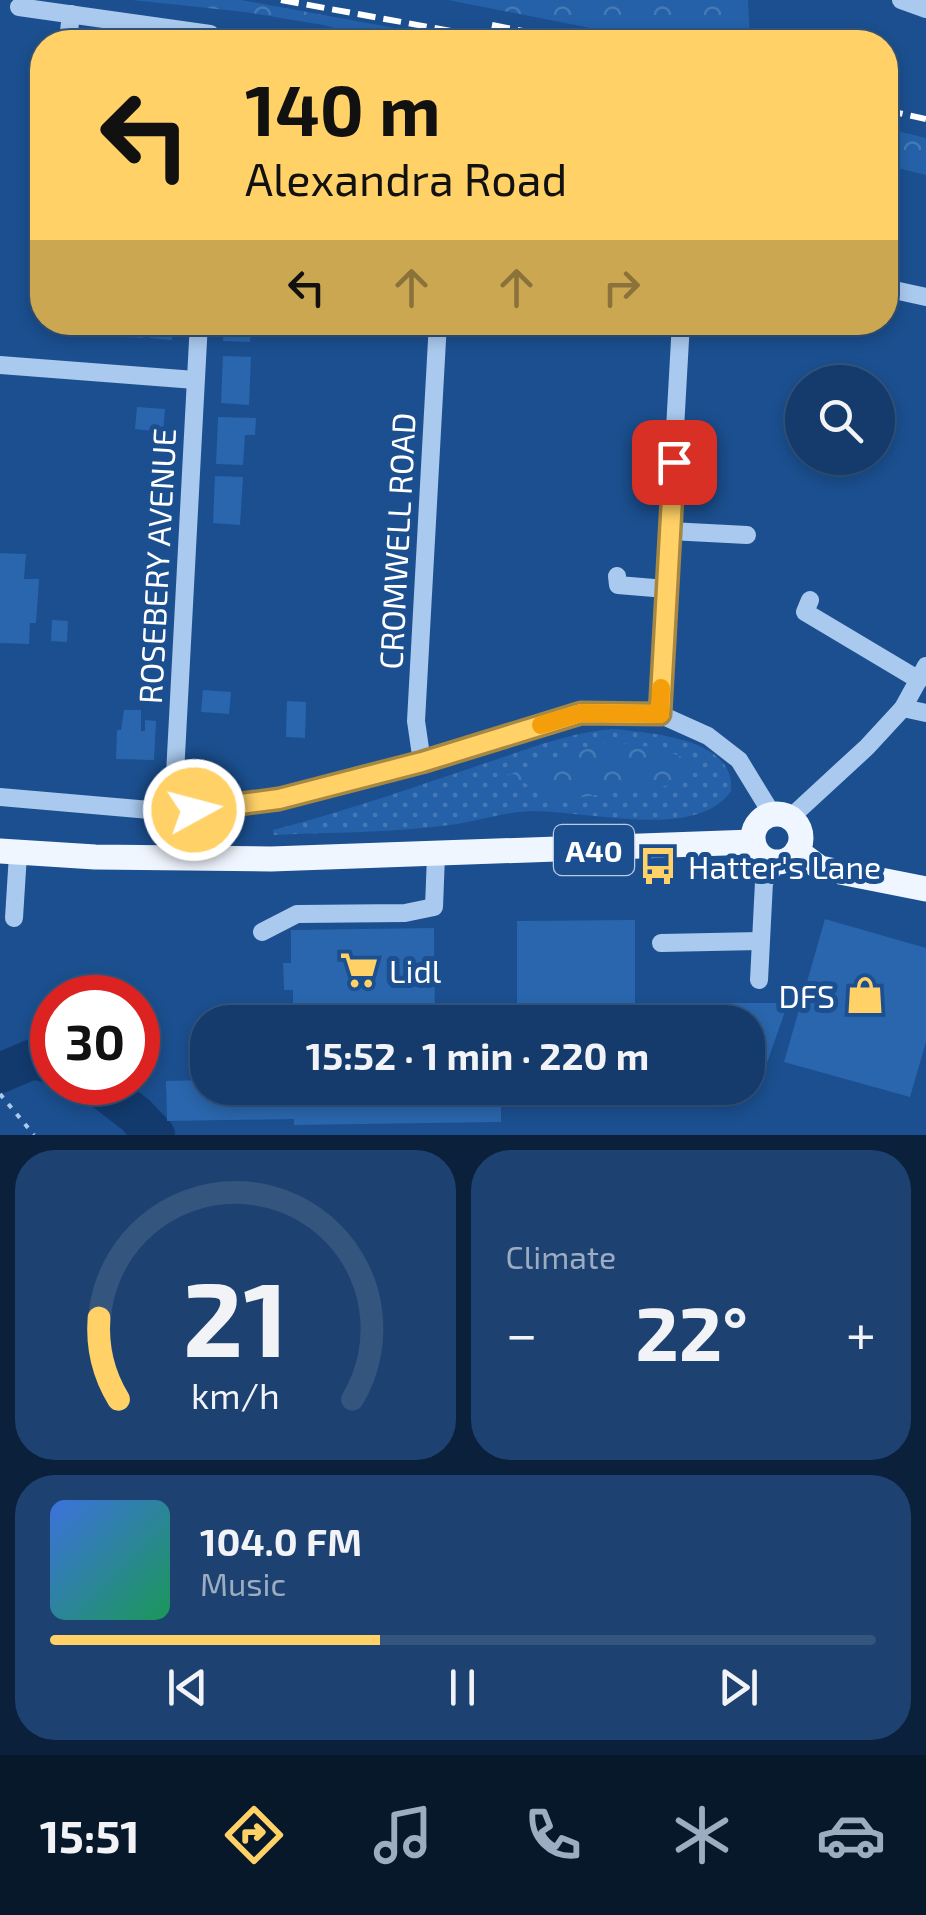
<!DOCTYPE html>
<meta charset="utf-8">
<style>
:root{--surface:#143b6b;--page:#1d4271;--text:#f1f3f6;--muted:#9dadc1;--line:#33557e;--accent:#ffd166}
body{margin:0;font-family:"Exo 2",sans-serif;background:var(--page);color:var(--text);height:100vh;display:flex;flex-direction:column;font-size:38px;white-space:nowrap}
*{box-sizing:border-box;margin:0}
p{font-size:32px;color:var(--muted)}
.icon{flex:none;width:55px;height:55px;fill:none;stroke:currentColor;stroke-width:2;stroke-linecap:round;stroke-linejoin:round}
.map{position:relative;height:1135px;overflow:hidden}
.details{display:flex;flex-direction:column;gap:15px;padding:15px;background:#0b203b;flex:1}
.details>*{flex:none}
.hud{position:absolute;left:30px;top:30px;width:868px;height:305px;border-radius:40px;box-shadow:0 5px 15px #0003,0 0 0 2px var(--line);background:#ffd166;color:#111;overflow:hidden}
.controls{position:absolute;left:785px;top:365px;display:grid;gap:20px}
.controls a{display:grid;place-items:center;width:110px;height:110px;border-radius:50%;background:var(--surface);box-shadow:0 5px 15px #0003,0 0 0 2px var(--line);font-size:50px}
.speed{position:absolute;left:30px;top:975px;display:flex;gap:20px;font-size:50px;font-weight:700;text-align:center}
.speed>*{display:grid;place-content:center;width:130px;height:130px;border-radius:50%;background:var(--surface);box-shadow:0 5px 15px #0003,0 0 0 2px var(--line);line-height:1}
.speed .limit{border:15px solid #d22;background:#fff;color:#111}
.pin{position:absolute;display:grid;place-items:center;width:85px;height:85px;color:#fff;margin:-42px;border-radius:20px;box-shadow:0 5px 15px #0006}
.me{position:absolute;width:110px;margin:-55px;rotate:83deg;stroke-linejoin:round;filter:drop-shadow(0 0 8px #0008)}
.turn{display:flex;align-items:center;gap:35px;height:210px;padding:0 50px;font-size:45px}
.turn .icon{width:130px;height:130px;stroke-width:2.5}
.turn b{display:block;font-size:70px;line-height:85px}
.lanes{display:flex;align-items:center;height:95px;padding:0 50px;background:#0003;justify-content:center;gap:50px;direction:ltr}
.lanes .off{opacity:.35}
.big{font-size:75px;font-weight:700;line-height:1.1}
.details .tile{flex:1;display:flex;flex-direction:column;justify-content:center;gap:15px;min-width:0;padding:0 35px;border-radius:40px;background:var(--page)}
.details .dial{align-items:center;gap:0}
.dial svg{height:260px;overflow:visible;fill:none;stroke:var(--line);stroke-width:7;stroke-linecap:round;text-anchor:middle}
.dial text{fill:var(--text);stroke:none}
.song{display:flex;align-items:center;gap:30px}
.cover{width:120px;height:120px;border-radius:15px;background:linear-gradient(135deg,hsl(220 70% 55%),hsl(150 70% 35%))}
.played{height:10px;border-radius:5px;background:linear-gradient(90deg,var(--accent) 40%,var(--line) 40%)}
.keys{display:flex;justify-content:space-around;direction:ltr}
.heat{display:flex;justify-content:space-between;align-items:center;font-size:55px;direction:ltr}
.details .tiles{flex:1;display:grid;gap:15px;grid-template-columns:1fr 1fr}
.tile:last-child{grid-column:span 2}
.trip{position:absolute;left:190px;top:1005px;width:575px;height:100px;border-radius:40px;background:var(--surface);box-shadow:0 5px 15px #0003,0 0 0 2px var(--line);font-weight:700;line-height:100px;text-align:center}
.menu{display:flex;height:160px;justify-content:space-around;align-items:center;background:#08182b;color:var(--muted)}
.menu .icon{width:70px;height:70px}
.menu .current{color:var(--accent)}
.menu b{font-size:45px;color:var(--text)}
.map>svg:first-child{display:block}
.grass{fill:url(#grass-dots)}
.forest{fill:url(#forest-crowns)}
.lines{fill:none;stroke-linecap:round;stroke-linejoin:round}
.river{stroke:#123a6d;stroke-width:40}
.building{fill:#2a66ad}
.path{stroke:#a9c9ee;stroke-width:4;stroke-dasharray:5 8;stroke-linecap:butt}
.minor{stroke:#a9c9ee;stroke-width:18}
.major{stroke:#f0f6ff;stroke-width:25}
.rail{stroke:#fff;stroke-width:6;stroke-dasharray:18 8;stroke-linecap:butt}
.route-casing{stroke:#a68842;stroke-width:25}
.route{stroke:#ffd166;stroke-width:18}
.slow{stroke:#f59e0b;stroke-width:18}
.labels{text-anchor:middle;dominant-baseline:central;stroke-width:10;stroke-linejoin:round;paint-order:stroke}
.shield{fill:#1b4f8f;stroke:#bbcadd;stroke-width:2.5}
.shield-label{font-size:30px;font-weight:bold;fill:#fff}
.street-label{font-size:32px;fill:#fff;stroke:#1b4f8f}
.poi-label{font-size:32px;fill:#fff;stroke:#1b4f8f;text-anchor:start}
</style>
<div class="map">
<svg width="926" height="1135" viewBox="0 0 926 1135">
<defs>
<pattern id="grass-dots" width="8" height="8" patternUnits="userSpaceOnUse" patternTransform="scale(2.5)"><rect width="8" height="8" fill="#2461a8"/><path d="M2 2h.1M6 6h.1" fill="none" stroke="#4579b5" stroke-width="1.8" stroke-linecap="round"/></pattern>
<pattern id="forest-crowns" width="20" height="18" patternUnits="userSpaceOnUse" patternTransform="scale(2.5)"><rect width="20" height="18" fill="#2461a8"/><path d="M2 6a3 3 0 1 1 6 0M12 15a3 3 0 1 1 6 0" fill="none" stroke="#4579b5"/></pattern>
</defs>
<rect width="100%" height="100%" fill="#1b4f8f"/>
<path class="grass" d="M613,729c38,4 123,9 118,62 -36,54 -159,14 -213,21 -23,3 -46,10 -68,13 -58,8 -118,7 -176,10l-1,-5c70,-18 138,-42 207,-65 45,-15 86,-32 133,-36z"/>
<g class="forest">
<polygon points="132,0 241,0 471,42 389,42 323,25 245,12"/>
<polygon points="448,0 748,0 750,42 662,42"/>
<polygon points="885,128 926,138 926,175 885,165"/>
<path d="M608,742c28,2 55,5 80,18l3,9 -13,15 -117,16 -54,-25z"/>
</g>
<g class="lines">
<g class="river">
<polyline points="0,1073 33,1059 52,1064"/>
<polyline points="93,1082 136,1115 155,1135"/>
</g>
</g>
<g class="building">
<polygon points="122,322 144,322 143,338 121,337"/>
<polygon points="150,322 172,322 172,340 150,338"/>
<polygon points="224,322 251,322 250,342 223,341"/>
<polygon points="223,356 251,357 249,405 221,403"/>
<polygon points="137,407 165,409 163,432 135,429"/>
<polygon points="218,417 256,418 255,435 245,435 243,465 216,464"/>
<polygon points="215,476 243,477 240,525 213,523"/>
<polygon points="0,553 26,554 24,579 39,579 36,623 30,623 29,644 0,643"/>
<polygon points="142,617 164,618 162,645 141,643"/>
<polygon points="52,620 68,621 67,642 51,641"/>
<polygon points="203,690 231,692 229,714 201,712"/>
<polygon points="287,701 306,702 305,738 286,737"/>
<polygon points="124,710 141,710 141,731 145,731 145,720 156,721 154,760 116,759 117,730 121,730"/>
<polygon points="825,919 926,948 926,1042 910,1097 784,1062"/>
<polygon points="635,920 635,1004 705,1004 706,1022 517,1022 517,921"/>
<polygon points="434,928 435,1022 293,1022 293,990 284,990 283,963 291,963 291,930"/>
<polygon points="711,1003 788,1003 756,1094 712,1094 712,1088 748,1088 748,1022 711,1022"/>
<polygon points="208,1080 208,1088 501,1088 501,1122 294,1125 294,1119 167,1121 166,1081"/>
<polygon points="518,1088 706,1088 706,1099 518,1100"/>
</g>
<g class="lines">
<polyline class="path" points="0,1094 34,1135"/>
<g class="minor">
<polyline points="901,0 926,9"/>
<polyline points="19,7 210,34 213,42"/>
<polyline points="68,40 71,14"/>
<polyline points="885,288 926,297"/>
<polyline points="0,365 195,380"/>
<polyline points="670,531 747,535"/>
<polyline points="617,576 618,585 666,589"/>
<polyline points="810,600 805,612 919,680"/>
<polyline points="903,708 926,713"/>
<polyline points="659,714 681,322"/>
<polyline points="422,762 416,721 438,322"/>
<polyline points="0,797 173,812 279,799 422,762 581,713 659,714 708,736 739,760 772,814"/>
<polyline points="173,812 199,322"/>
<polyline points="790,818 867,747 903,708 926,666"/>
<polyline points="14,918 18,854"/>
<polyline points="262,932 297,914 405,913 434,907 436,855"/>
<polyline points="661,943 760,941"/>
<polyline points="759,980 764,882 778,862"/>
</g>
<g class="major">
<circle cx="777" cy="838" r="24"/>
<polyline points="0,851 95,857 271,859 753,842"/>
<polyline points="797,851 820,868 926,889"/>
</g>
<g class="rail">
<polyline points="281,0 511,42"/>
<polyline points="492,25 578,42"/>
<polyline points="885,110 926,119"/>
</g>
</g>
<g class="lines">
<g class="route-casing">
<polyline id="route" points="194,810 279,799 422,762 581,713 660,714 674,462"/>
</g>
<use href="#route" class="route"/>
<polyline class="slow" points="541,725 581,713 660,714 661,688"/>
</g>
<defs>
<g id="bus-bare" transform="scale(3)"><path d="M-5-6H5V4H4V6H2V4H-2V6H-4V4H-5ZM-3.5-4V0h7V-4ZM-3.5 1.2v1.5H-2V1.2ZM2 1.2v1.5H3.5V1.2Z" fill="#ffd166" stroke="#1b4f8f" stroke-width="2.5" paint-order="stroke"/></g>
<g id="supermarket-bare" transform="scale(3)"><path d="M-6-5.5h2.5l.6 2H6L4.5 2H-2.5L-4.4-4H-6ZM-1.5 3.2a1.3 1.3 0 1 0 .1 0ZM3 3.2a1.3 1.3 0 1 0 .1 0Z" fill="#ffd166" stroke="#1b4f8f" stroke-width="2.5" paint-order="stroke"/></g>
<g id="shop-bare" transform="scale(3)"><path d="M-5-2.5h2.3a2.7 3.5 0 0 1 5.4 0H5L5.5 6h-11ZM-1.5-2.5h3a1.5 2.3 0 0 0-3 0Z" fill="#ffd166" stroke="#1b4f8f" stroke-width="2.5" paint-order="stroke"/></g>
</defs>
<g fill-rule="evenodd">
<use href="#bus-bare" x="658" y="866"/>
<use href="#supermarket-bare" x="359" y="970"/>
<use href="#shop-bare" x="865" y="995"/>
</g>
<g class="labels">
<rect class="shield" x="554" y="825" width="80" height="50" rx="8"/>
<g class="shield-label">
<text x="594" y="850">A40</text>
</g>
<g class="street-label">
<text transform="translate(396 541) rotate(-87)">CROMWELL ROAD</text>
<text transform="translate(156 566) rotate(-87)">ROSEBERY AVENUE</text>
</g>
<g class="poi-label">
<text x="688" y="866">Hatter's Lane</text>
<text x="389" y="970">Lidl</text>
<text x="835" y="995" text-anchor="end">DFS</text>
</g>
</g>
</svg>
<div class="controls">
<a><svg class="icon" aria-label="search" viewBox="0 0 24 24"><circle cx="10" cy="10" r="6"/><path d="M15 15l6 6"/></svg></a>
</div>
<div class="speed"><div class="limit">30</div></div>
<div class="pin" style="left:674px;top:462px;background:#d93025"><svg class="icon" aria-label="arrive" viewBox="0 0 24 24"><path d="M6 21V4h12l-3 4 3 4H6"/></svg></div>
<svg class="me" style="left:194px;top:810px" viewBox="-20 -20 40 40"><circle r="17" fill="#ffd166" stroke="#fff" stroke-width="3"/><path d="M0-11L8 9 0 5-8 9z" fill="#fff"/></svg>
<div class="trip">15:52 · 1 min · 220 m</div>
<div class="hud">
<div class="turn"><svg class="icon" aria-label="left" viewBox="0 0 24 24"><path d="M17 20v-9H6M10 6l-5 5 5 5"/></svg><div><b>140 m</b>Alexandra Road</div></div>
<div class="lanes"><svg class="icon" aria-label="left" viewBox="0 0 24 24"><path d="M17 20v-9H6M10 6l-5 5 5 5"/></svg><svg class="icon off" aria-label="ahead" viewBox="0 0 24 24"><path d="M12 20V5M6 11l6-6 6 6"/></svg><svg class="icon off" aria-label="ahead" viewBox="0 0 24 24"><path d="M12 20V5M6 11l6-6 6 6"/></svg><svg class="icon off" aria-label="right" viewBox="0 0 24 24"><path d="M7 20v-9h11M14 6l5 5-5 5"/></svg></div>
</div>
</div>
<section class="details">
<div class="tiles">
<div class="tile dial"><svg viewBox="0 0 100 80">
<path d="M14 69A42 42 0 1 1 86 69"/>
<path d="M14 69A42 42 0 0 1 8 44" stroke="#ffd166"/>
<text x="50" y="56" font-size="32" font-weight="700">21</text>
<text x="50" y="72" font-size="11">km/h</text>
</svg></div>
<div class="tile"><p>Climate</p>
<div class="heat"><a>−</a><b class="big">22°</b><a>+</a></div>
</div>
<div class="tile">
<div class="song"><i class="cover"></i><div><b>104.0 FM</b><p>Music</p></div></div>
<div class="played"></div>
<div class="keys"><svg class="icon" aria-label="previous" viewBox="0 0 24 24"><path d="M18 5L8 12l10 7zM5 5v14"/></svg><svg class="icon" aria-label="pause" viewBox="0 0 24 24"><path d="M8 5v14M16 5v14"/></svg><svg class="icon" aria-label="next" viewBox="0 0 24 24"><path d="M6 5l10 7-10 7zM19 5v14"/></svg></div>
</div>
</div>
</section>
<nav class="menu">
<b>15:51</b>
<svg class="icon current" aria-label="directions" viewBox="0 0 24 24"><path d="M12 3l9 9-9 9-9-9zM9 14v-3h6M13 9l2 2-2 2"/></svg>
<svg class="icon" aria-label="music" viewBox="0 0 24 24"><path d="M9 18V5l10-2v13"/><circle cx="6" cy="18" r="3"/><circle cx="16" cy="16" r="3"/></svg>
<svg class="icon" aria-label="phone" viewBox="0 0 24 24"><path d="M5 4h4l2 5-3 2q2 4 5 5l2-3 5 2v4C11 20 4 13 5 4z"/></svg>
<svg class="icon" aria-label="climate" viewBox="0 0 24 24"><path d="M12 3v18M4 7l16 10M4 17L20 7"/></svg>
<svg class="icon" aria-label="car" viewBox="0 0 24 24"><path d="M5 17H2v-5l4-1 3-4h7l3 4 3 1v5h-3M9 17h6M6 11h13"/><circle cx="7" cy="17" r="2"/><circle cx="17" cy="17" r="2"/></svg>
</nav>
